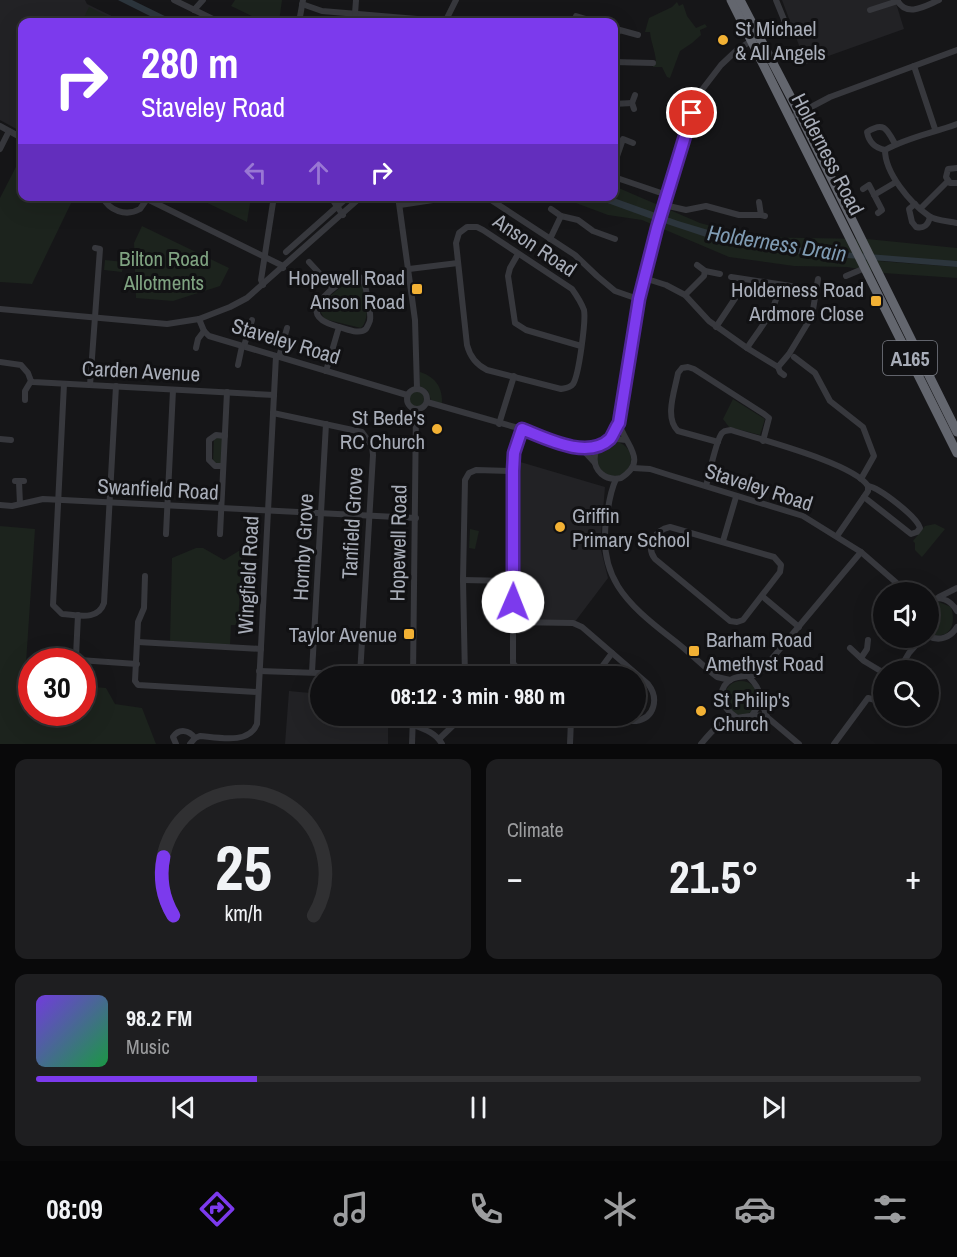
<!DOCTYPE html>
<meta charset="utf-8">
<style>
:root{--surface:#101012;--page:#1e1e20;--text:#f1f3f6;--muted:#9c9d9f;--line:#303032;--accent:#7c3aed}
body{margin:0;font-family:"Archivo Narrow",sans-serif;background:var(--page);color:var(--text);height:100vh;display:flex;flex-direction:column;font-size:22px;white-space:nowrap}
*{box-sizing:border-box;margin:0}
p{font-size:20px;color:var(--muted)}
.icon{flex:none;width:33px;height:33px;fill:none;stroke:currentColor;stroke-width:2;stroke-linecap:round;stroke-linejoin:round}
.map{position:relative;height:744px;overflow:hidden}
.panel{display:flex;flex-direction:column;gap:15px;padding:15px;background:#09090a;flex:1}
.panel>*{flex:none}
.banner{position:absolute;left:18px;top:18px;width:600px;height:183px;border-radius:12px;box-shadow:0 6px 24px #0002,0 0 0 2px var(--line);background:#7c3aed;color:#fff;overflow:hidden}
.buttons{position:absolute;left:873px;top:582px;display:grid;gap:12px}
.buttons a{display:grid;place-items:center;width:66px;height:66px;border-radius:50%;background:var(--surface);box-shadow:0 6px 24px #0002,0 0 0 2px var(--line);font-size:30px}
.speed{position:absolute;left:18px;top:648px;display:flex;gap:12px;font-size:30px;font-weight:700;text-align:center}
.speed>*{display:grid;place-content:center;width:78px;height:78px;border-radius:50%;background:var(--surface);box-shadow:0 6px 24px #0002,0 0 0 2px var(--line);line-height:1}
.speed .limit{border:9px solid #d22;background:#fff;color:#111}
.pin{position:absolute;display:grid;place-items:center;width:51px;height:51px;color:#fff;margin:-26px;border:3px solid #fff;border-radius:50%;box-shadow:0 2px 6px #0007}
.me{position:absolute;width:66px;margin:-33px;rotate:1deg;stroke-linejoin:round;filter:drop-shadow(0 0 4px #0008)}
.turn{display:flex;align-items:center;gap:21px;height:126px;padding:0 24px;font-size:27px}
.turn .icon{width:78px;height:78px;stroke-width:2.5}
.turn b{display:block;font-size:42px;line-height:51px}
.lanes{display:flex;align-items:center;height:57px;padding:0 24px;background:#0003;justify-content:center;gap:30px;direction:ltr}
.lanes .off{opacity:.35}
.big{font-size:45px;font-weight:700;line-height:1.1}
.panel .card{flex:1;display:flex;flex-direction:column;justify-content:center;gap:9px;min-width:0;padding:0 21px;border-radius:12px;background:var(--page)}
.panel .dial{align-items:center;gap:0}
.dial svg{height:156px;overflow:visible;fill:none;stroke:var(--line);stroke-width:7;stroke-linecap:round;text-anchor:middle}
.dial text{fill:var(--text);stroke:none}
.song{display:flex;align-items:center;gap:18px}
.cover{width:72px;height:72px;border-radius:9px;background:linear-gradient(135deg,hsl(260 70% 55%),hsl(140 70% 35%))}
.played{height:6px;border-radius:3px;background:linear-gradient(90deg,var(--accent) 25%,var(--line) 25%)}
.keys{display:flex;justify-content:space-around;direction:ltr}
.heat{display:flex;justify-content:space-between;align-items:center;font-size:33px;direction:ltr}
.panel .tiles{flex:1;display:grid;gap:15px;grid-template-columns:1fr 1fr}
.card:last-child{grid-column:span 2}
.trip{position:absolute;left:310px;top:666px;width:336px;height:60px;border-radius:30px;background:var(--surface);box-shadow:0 6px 24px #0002,0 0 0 2px var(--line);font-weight:700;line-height:60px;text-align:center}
.dock{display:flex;height:96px;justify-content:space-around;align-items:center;background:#060607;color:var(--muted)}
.dock .icon{width:42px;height:42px}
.dock .selected{color:var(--accent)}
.dock b{font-size:27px;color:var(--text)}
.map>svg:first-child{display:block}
.built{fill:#222225}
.green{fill:#1c231d}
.water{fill:#2c353c}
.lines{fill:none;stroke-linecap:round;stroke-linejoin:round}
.minor{stroke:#37383d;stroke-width:6}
.highway{stroke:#63666e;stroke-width:9}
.route-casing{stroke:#51269a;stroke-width:15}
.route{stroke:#7c3aed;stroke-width:10}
.poi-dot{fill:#f2b134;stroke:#111113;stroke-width:2}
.labels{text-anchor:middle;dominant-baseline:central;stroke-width:6;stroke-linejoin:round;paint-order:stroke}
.shield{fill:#111113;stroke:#7b7e86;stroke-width:1.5}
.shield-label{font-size:20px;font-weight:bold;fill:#a8adb8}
.poi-label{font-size:21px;fill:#a8adb8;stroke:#111113;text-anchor:start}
.street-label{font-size:21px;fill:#a8adb8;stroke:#111113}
.park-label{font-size:21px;fill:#7fa381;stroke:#111113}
.water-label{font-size:22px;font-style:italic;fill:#7f9bb3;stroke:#111113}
</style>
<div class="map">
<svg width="957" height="744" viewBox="0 0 957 744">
<rect width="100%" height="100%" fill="#161618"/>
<g class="built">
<polygon points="0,0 85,0 87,4 124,22 22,22 22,132 0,120"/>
<polygon points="782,0 895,0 904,29 806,64"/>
<polygon points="517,461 605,487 600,546 608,578 574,623 520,621"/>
<polygon points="289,691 321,694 321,716 388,716 388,744 285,744"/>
</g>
<g class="green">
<polygon points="235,0 282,0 279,22 264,22 231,6"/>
<path d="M677,2l2,4 4,-2 4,12 9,12 9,-4 2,3 -7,3 1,5 -9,8 -12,8 -10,27 -3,-1 -5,-10h-9l-1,-5 4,-1c-1,-11 -5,-18 -6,-29h-5l4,-14 23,-11z"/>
<polygon points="89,7 109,17 106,22 82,22"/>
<polygon points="18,163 22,166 22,196 74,197 32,284 0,282 0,198"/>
<polygon points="614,186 700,223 753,237 867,239 957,248 957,261 878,261 957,267 957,278 883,273 847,267 794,266 729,257 642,220 608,215 560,197 614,196"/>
<polygon points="195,197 251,197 247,222"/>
<polygon points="142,226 229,268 220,286 173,301 136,298 134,243"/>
<polygon points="105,260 124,262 122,272 104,270"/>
<path d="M349,280h9c9,8 13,39 3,48l-33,-8 -4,-2 -4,-7 2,-8z"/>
<path d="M420,372c15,5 23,15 22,32l-11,-4 -3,-9 -8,-5z"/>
<circle cx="416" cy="399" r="8"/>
<polygon points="733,399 765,419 760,435 729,427 723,419"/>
<polygon points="214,437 223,437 222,463 213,463"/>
<circle cx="614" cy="459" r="17"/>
<polygon points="935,524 945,529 922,557 915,550 915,543 913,541 925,526"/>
<polygon points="0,526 35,529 24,693 31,690 32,712 82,712 83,686 106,688 115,704 142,708 156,744 0,744"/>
<polygon points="470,529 479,531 475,549 469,548"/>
<polygon points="196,548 203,548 224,560 242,549 238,625 231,625 230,645 170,641 172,558"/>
<path d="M939,602l12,5c6,19 -2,33 -22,27v-29z"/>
<polygon points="500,665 510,665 517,672 517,676 500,676"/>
<circle cx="741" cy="698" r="17"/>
</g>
<g class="water">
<polygon points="118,0 132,0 177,22 162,22"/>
<polygon points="591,197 611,197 678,221 735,238 817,250 957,261 957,267 787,253 711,240 706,237 649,218"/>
</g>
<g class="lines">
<g class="minor">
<polyline points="174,0 219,22"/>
<polyline points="776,0 787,27"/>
<path d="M897,0c10,18 28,6 42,0"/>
<polyline points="302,4 322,11 429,20 437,22"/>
<polyline points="194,10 203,0"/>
<polyline points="870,10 898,1"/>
<polyline points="355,14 356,0"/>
<polyline points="576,16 586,19"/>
<polyline points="462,21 464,22"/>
<polyline points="249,22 251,20"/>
<polyline points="299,22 303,0"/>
<polyline points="445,22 456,0"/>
<polyline points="616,29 638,35"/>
<polyline points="614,40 619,30"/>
<polyline points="614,62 653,63"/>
<polyline points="914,66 935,129"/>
<polyline points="614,104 632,103"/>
<polyline points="634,109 632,103 635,95"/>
<polyline points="796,115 830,97 957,50"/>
<path d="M957,124c-24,9 -49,13 -72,26 0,23 25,53 44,66 7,5 20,5 28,7"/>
<polyline points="0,126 22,138"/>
<polyline points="0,149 9,131"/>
<path d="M885,150c-10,-2 -16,-7 -18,-18 17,-11 20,-3 28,12"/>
<polyline points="614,165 623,139 633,143"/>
<polyline points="957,168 948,169 946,177 950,183 957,183"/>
<polyline points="614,177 667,195"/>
<polyline points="863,189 869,185 882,210 878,213"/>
<polyline points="874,195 896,182"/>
<path d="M102,196c7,15 24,21 38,13l7,-10"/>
<polyline points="141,196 281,265 283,268"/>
<polyline points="330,196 343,215"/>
<polyline points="398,196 415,320 417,388"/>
<polyline points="485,196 575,255 597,276 615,291 638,299"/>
<polyline points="759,202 761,215 765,216"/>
<path d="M915,204l-6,5 3,13 4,5c8,2 12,-2 14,-10"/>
<polyline points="400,205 433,200"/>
<polyline points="664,205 686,210 706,206 739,215 761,215"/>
<polyline points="921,208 948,181"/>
<polyline points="551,209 561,216 578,220 593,231 615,239"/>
<path d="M467,227h10l6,3 89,59c5,7 9,13 12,21 2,10 -5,65 -11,74 -3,4 -8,4 -12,5l-74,-19c-10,-5 -17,-13 -20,-25l-11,-102 3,-10z"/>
<polyline points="550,239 561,216"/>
<polyline points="286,252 349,196"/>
<polyline points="518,254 510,268 508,276 515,323 526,330 581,346"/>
<polyline points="309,262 333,288"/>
<polyline points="697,265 705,271 720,274"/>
<polyline points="409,269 458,263"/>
<polyline points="846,276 865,268"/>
<polyline points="731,277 791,286"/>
<polyline points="644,278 666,285 685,295 709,321 747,348 778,367 789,354 812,316 818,279"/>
<polyline points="263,285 261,280 274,196"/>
<polyline points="685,295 704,276 705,271"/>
<polyline points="0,309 167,324 199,319 230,307 247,298 362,196"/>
<polyline points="199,319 204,331 209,336 407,395"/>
<polyline points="716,327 740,291 742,279"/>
<polyline points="244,346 252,320"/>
<polyline points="196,348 198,339 204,331"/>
<path d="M747,348c13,-20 30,-38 32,-63"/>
<polyline points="279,357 287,328"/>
<polyline points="794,357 815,373 830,401 863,427 874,456 861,479"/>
<polyline points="0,362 21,365 28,373 31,381 33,382 274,395"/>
<polyline points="238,365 242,346"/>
<polyline points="778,367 780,372 784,375"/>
<path d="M326,371l13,-44c-9,-3 -25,-7 -22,-19 2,-7 12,-17 18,-21 24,-20 30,-12 33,15 1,5 3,13 2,18 0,2 -3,7 -4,9 -7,6 -19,0 -27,-2"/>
<path d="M64,384l-11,221 9,9c16,1 36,7 42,-11l12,-217"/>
<polyline points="90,385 100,249 95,248"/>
<circle cx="417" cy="399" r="10"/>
<polyline points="25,400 25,391 31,381"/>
<polyline points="427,402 522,429 582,449 597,448"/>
<polyline points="273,413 362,432 372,446 373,455 360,675"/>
<path d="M619,423c6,22 30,37 2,55 -34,7 -38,-46 5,-38"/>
<polyline points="499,424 514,376"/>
<polyline points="522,429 514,453 513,471 513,663 515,666 523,669 591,671 601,668 612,653"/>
<polyline points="0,439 11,440"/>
<polyline points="610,439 619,422 638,299 644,278 698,95 721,65 738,49 753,40"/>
<path d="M718,442l-40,-11c-14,-13 -3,-41 0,-58l4,-5 6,-1 6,2 70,45 5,4 -6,23"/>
<polyline points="582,449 595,463"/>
<polyline points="223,466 215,466 209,460 209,440 216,435 225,436"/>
<polyline points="633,468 650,469 669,475 803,516 861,552 907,592"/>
<path d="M616,479c-6,13 -7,23 -9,36 -11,61 19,88 64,123 16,12 30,26 46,39l13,3"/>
<polyline points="15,481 24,481"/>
<polyline points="19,482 20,504"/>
<path d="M706,486c3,-10 10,-46 16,-53 3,-3 5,-2 9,-3 30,10 122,33 137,56v5l-31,45"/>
<path d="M864,497l47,37 6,-2 3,-4c-3,-11 -40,-40 -52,-42"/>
<polyline points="0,505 12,506 43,499 416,518"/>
<path d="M670,527l104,30 7,8 -1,7 -37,48 -6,2 -7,-1 -75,-62c-10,-13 0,-29 15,-32z"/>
<polyline points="166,534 173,390"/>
<polyline points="220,534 227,392"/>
<polyline points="723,541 736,497"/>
<polyline points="145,576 144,608 138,622 135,681 138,685 258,692"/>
<polyline points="463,580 513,581"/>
<polyline points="762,596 799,627"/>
<polyline points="939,597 957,588"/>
<path d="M928,600c13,-4 22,-1 29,11"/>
<path d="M928,636c12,6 23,1 29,-9"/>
<polyline points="138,642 261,649"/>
<polyline points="850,648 864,661 884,673"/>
<polyline points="76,656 78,615"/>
<polyline points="861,658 867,649 868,640"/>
<polyline points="45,659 71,660 76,656 79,660 137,664"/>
<polyline points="899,670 909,653 922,638"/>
<polyline points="259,671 408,676"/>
<polyline points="312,672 326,424"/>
<polyline points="413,676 416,409"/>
<polyline points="465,676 463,580 465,480 469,473 476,470 513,471"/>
<path d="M749,677c13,13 15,23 3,38"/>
<polyline points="761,700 767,717"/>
<path d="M497,716l14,4 12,1h113c19,-3 23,-23 12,-37l-66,-57 -9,-4 -61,-1"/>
<path d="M736,717c-13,-8 -22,-28 -4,-38 7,-4 19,-2 27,-5l102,-122"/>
<path d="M413,725c11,4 23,8 29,19"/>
<polyline points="439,739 463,716"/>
<path d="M176,744l-3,-7c6,-9 16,-7 22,1"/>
<path d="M190,744l5,-6 5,-2c21,2 49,8 57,-12l19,-368"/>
<polyline points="412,744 413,716"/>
<polyline points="570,744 571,720"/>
<path d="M701,744c14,-17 20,-24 42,-27 9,-1 15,-3 24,0l32,27"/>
<polyline points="834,744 868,698 879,701 884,699"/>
</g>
<g class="highway">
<polyline points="731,0 957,453"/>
<polyline points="740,0 799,113 957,432"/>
</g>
</g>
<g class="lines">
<g class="route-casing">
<path id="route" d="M513,602v-131l1,-18 8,-24c25,10 66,31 88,10 3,-4 6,-12 9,-16l20,-124 18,-71 35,-115"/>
</g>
<use href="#route" class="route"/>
</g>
<g class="poi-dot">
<circle cx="723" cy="40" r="6"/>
<rect x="411" y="283" width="12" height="12" rx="3"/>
<rect x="870" y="295" width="12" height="12" rx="3"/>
<circle cx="437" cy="429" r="6"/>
<circle cx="560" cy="527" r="6"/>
<rect x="403" y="628" width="12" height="12" rx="3"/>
<rect x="688" y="645" width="12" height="12" rx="3"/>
<circle cx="701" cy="711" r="6"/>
</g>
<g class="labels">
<rect class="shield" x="883" y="341" width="54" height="34" rx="4.5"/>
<g class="shield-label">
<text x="910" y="358">A165</text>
</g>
<g class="poi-label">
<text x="735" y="28">St Michael<tspan x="735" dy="24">&amp; All Angels</tspan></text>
<text x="405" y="277" text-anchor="end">Hopewell Road<tspan x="405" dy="24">Anson Road</tspan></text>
<text x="864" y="289" text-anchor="end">Holderness Road<tspan x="864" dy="24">Ardmore Close</tspan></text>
<text x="425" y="417" text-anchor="end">St Bede's<tspan x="425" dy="24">RC Church</tspan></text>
<text x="572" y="515">Griffin<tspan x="572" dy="24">Primary School</tspan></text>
<text x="397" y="634" text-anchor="end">Taylor Avenue</text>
<text x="706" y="639">Barham Road<tspan x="706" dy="24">Amethyst Road</tspan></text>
<text x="713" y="699">St Philip's<tspan x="713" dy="24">Church</tspan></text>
</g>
<g class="street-label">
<text transform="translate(828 154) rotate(63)">Holderness Road</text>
<text transform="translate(535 245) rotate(34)">Anson Road</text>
<text transform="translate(286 341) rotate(17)">Staveley Road</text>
<text transform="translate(141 371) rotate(3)">Carden Avenue</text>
<text transform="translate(759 487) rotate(18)">Staveley Road</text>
<text transform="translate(158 489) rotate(3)">Swanfield Road</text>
<text transform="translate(352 523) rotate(-87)">Tanfield Grove</text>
<text transform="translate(398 543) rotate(-89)">Hopewell Road</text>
<text transform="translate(303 547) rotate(-87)">Hornby Grove</text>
<text transform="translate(248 575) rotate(-87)">Wingfield Road</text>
</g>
<g class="park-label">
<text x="164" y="258">Bilton Road<tspan x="164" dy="24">Allotments</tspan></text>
</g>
<g class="water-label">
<text transform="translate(777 243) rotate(9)">Holderness Drain</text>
</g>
</g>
</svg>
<div class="buttons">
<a><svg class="icon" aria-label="sound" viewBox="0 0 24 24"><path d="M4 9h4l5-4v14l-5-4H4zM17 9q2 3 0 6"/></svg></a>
<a><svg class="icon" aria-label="search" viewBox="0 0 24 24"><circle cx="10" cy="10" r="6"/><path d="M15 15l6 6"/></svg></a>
</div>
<div class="speed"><div class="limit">30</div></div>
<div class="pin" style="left:692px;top:113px;background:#d93025"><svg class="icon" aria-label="arrive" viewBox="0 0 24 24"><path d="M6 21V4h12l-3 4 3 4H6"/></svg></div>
<svg class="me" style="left:513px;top:602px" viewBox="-20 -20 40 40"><circle r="19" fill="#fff"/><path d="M0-13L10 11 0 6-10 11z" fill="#7c3aed"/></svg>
<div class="trip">08:12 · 3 min · 980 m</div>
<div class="banner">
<div class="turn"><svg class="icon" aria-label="right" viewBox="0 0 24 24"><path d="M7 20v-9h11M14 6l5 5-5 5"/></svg><div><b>280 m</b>Staveley Road</div></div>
<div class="lanes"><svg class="icon off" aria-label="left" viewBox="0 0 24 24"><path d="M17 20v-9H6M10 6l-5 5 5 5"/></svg><svg class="icon off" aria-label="ahead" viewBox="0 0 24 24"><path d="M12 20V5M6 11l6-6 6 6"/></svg><svg class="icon" aria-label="right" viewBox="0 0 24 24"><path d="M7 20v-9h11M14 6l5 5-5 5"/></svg></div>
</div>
</div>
<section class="panel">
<div class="tiles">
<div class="card dial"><svg viewBox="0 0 100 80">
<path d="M14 69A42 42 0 1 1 86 69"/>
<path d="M14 69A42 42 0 0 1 9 39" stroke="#7c3aed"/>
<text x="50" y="56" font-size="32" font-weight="700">25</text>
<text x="50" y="72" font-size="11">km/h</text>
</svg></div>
<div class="card"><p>Climate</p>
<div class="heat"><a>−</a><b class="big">21.5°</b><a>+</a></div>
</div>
<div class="card">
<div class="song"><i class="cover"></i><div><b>98.2 FM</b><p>Music</p></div></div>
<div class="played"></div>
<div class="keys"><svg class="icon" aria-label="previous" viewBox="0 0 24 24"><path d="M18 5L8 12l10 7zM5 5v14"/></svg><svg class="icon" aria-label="pause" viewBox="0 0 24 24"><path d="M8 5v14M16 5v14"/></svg><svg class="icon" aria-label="next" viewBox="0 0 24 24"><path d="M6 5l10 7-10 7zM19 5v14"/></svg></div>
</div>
</div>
</section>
<nav class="dock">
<b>08:09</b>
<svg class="icon selected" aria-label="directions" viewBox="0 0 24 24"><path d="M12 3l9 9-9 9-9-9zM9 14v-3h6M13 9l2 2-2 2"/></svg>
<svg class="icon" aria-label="music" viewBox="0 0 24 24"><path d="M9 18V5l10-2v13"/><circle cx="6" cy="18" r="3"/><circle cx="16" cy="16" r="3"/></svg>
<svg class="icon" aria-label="phone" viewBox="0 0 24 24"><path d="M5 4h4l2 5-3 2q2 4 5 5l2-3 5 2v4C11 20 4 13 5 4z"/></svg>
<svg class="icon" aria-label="climate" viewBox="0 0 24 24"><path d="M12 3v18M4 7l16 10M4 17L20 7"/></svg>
<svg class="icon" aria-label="car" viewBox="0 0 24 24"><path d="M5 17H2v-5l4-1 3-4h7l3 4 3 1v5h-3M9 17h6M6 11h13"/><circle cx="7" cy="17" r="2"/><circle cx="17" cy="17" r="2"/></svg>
<svg class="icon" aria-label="filters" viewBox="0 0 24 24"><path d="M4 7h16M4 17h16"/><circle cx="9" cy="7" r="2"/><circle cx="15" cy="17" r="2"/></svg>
</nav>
